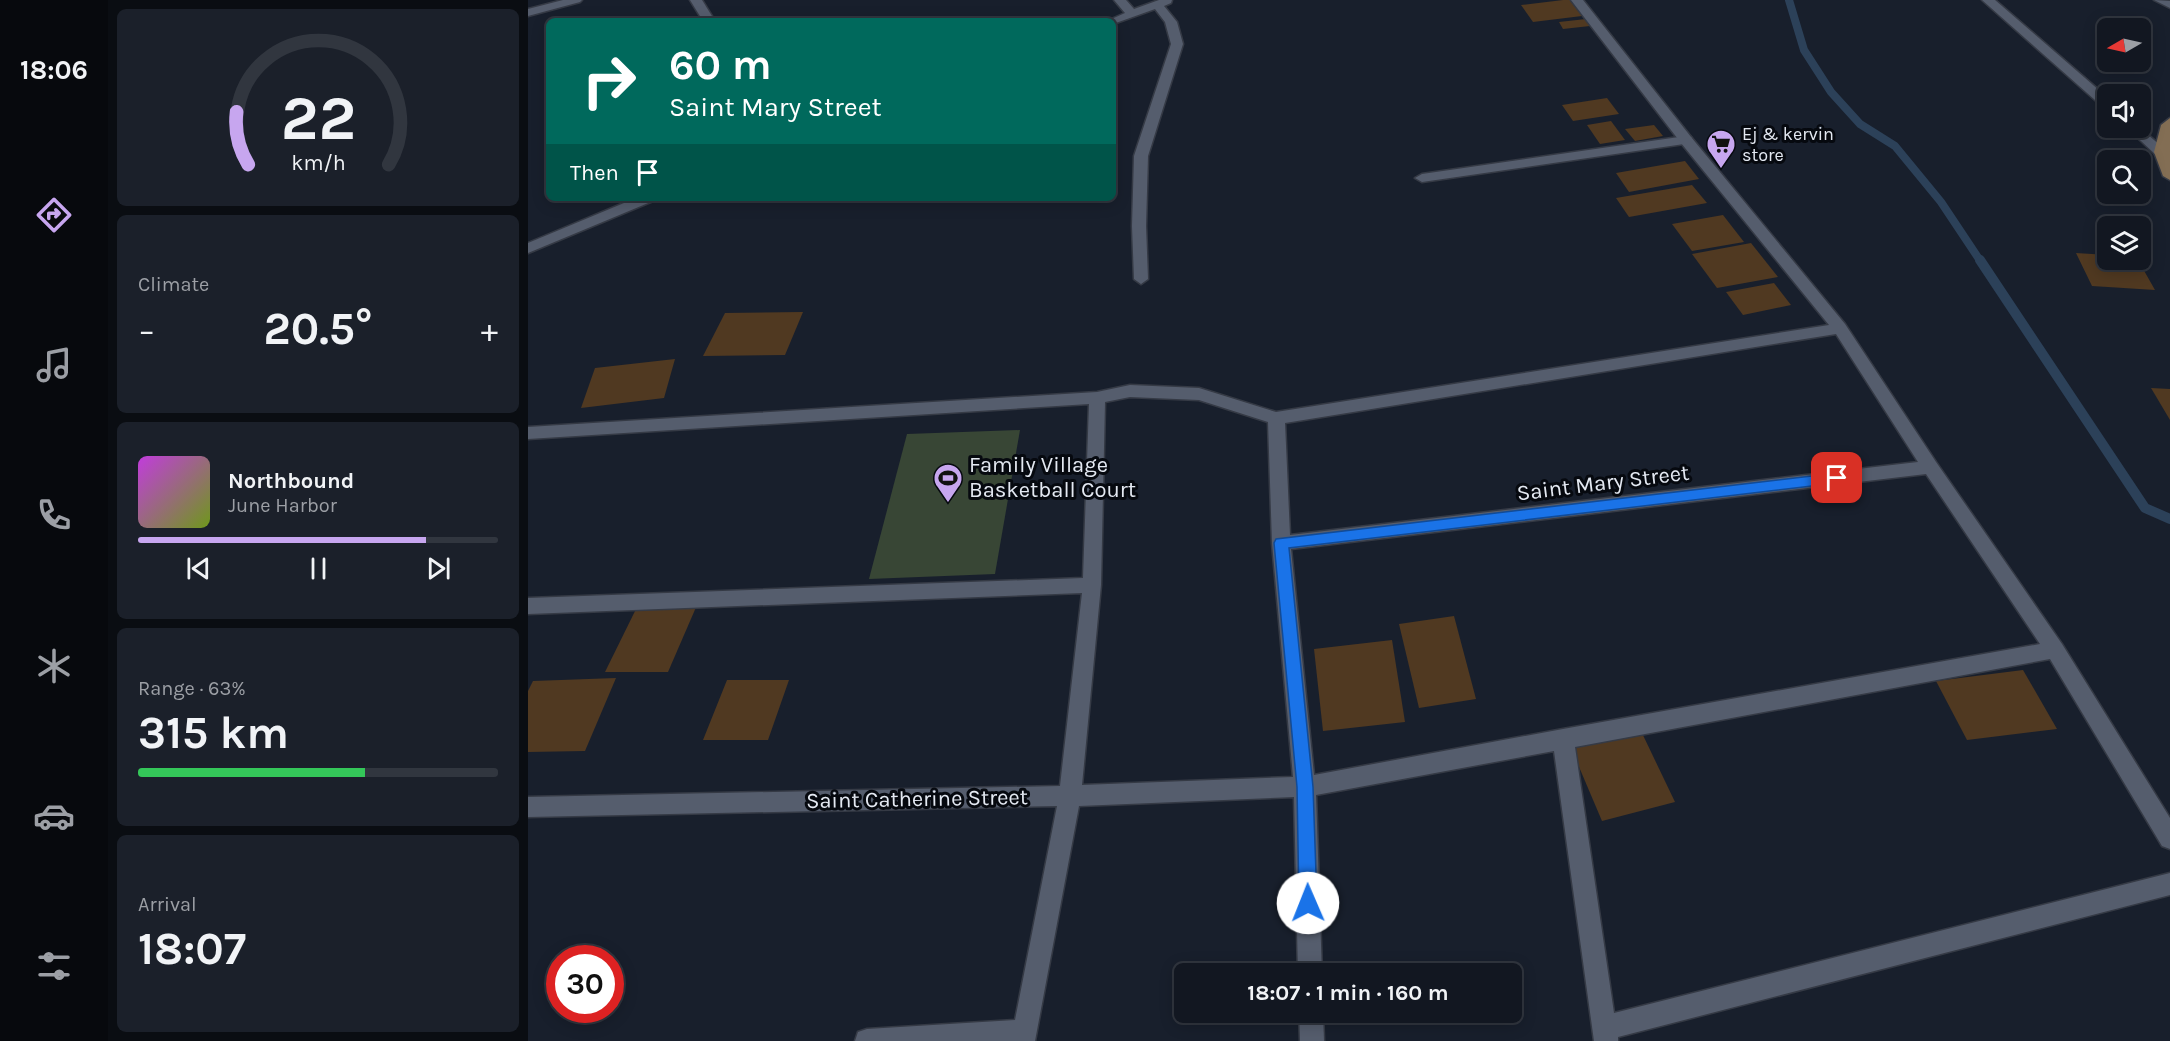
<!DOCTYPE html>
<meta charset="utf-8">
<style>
:root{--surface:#121721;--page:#1b202a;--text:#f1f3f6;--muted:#9c9fa5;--line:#31363f;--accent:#c7a6ef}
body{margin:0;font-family:Karla,sans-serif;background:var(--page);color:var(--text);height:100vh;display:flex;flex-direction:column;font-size:22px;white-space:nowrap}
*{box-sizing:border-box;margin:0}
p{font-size:20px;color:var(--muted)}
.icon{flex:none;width:33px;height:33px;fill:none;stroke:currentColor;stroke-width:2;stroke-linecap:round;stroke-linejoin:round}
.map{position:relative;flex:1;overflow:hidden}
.side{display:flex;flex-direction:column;gap:9px;padding:9px;background:#0a0d12;width:420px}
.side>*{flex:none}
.top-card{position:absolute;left:18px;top:18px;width:570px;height:183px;border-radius:9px;box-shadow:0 3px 15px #0003,0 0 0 2px var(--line);background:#00695c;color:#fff;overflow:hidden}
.needle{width:39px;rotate:261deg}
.controls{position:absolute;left:1569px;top:18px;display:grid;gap:12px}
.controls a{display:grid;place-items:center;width:54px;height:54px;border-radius:9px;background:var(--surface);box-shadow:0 3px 15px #0003,0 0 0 2px var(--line);font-size:30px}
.speed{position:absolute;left:18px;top:945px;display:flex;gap:12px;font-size:30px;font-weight:700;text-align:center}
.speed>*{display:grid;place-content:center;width:78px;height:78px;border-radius:50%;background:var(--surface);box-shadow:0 3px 15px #0003,0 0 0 2px var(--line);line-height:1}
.speed .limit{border:9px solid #d22;background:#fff;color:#111}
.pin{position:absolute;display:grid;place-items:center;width:51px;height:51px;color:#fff;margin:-26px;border-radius:12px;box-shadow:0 3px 9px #0006}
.me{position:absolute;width:66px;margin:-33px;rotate:359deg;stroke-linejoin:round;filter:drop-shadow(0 0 4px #0008)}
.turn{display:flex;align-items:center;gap:21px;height:126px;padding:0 24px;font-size:27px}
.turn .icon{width:78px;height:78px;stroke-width:2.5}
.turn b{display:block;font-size:42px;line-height:51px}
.then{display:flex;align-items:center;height:57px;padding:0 24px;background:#0003;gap:12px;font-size:22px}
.big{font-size:45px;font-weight:700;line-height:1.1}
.side .widget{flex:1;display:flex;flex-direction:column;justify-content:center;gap:9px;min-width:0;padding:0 21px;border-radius:9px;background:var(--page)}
.side .dial{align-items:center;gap:0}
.dial svg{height:156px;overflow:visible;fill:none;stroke:var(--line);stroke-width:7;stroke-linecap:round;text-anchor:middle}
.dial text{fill:var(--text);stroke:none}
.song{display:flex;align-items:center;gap:18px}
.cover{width:72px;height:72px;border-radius:9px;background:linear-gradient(135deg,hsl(290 70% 55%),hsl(80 70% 35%))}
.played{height:6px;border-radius:3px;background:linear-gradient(90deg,var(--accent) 80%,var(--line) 80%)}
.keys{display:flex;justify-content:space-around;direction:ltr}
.heat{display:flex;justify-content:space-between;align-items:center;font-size:33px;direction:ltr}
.charge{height:9px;border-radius:4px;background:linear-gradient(90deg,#34c759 63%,var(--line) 0)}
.trip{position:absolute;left:646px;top:963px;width:348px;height:60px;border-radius:9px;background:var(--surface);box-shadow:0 3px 15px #0003,0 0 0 2px var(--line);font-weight:700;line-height:60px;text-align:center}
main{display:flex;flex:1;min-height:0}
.tabs{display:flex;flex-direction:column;width:108px;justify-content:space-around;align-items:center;background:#07090d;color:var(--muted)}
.tabs .icon{width:42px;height:42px}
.tabs .selected{color:var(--accent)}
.tabs b{font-size:27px;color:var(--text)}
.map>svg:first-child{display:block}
.green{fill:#384635}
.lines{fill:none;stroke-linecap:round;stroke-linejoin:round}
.stream-far1{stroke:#2c4159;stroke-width:8}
.stream{stroke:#2c4159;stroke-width:10}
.building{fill:#503921}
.lane-casing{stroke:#353a45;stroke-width:3}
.street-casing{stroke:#353a45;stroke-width:3}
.secondary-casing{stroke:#353a45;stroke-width:3}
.lane{fill:#555d6d;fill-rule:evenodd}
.street{fill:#555d6d;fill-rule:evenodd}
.secondary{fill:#836e54;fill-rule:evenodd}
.route{fill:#1a73e8;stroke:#114b97;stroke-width:1.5}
.labels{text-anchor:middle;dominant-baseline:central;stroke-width:6;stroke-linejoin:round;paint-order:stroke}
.far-poi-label{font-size:18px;fill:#e4e9f2;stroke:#06090f;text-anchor:start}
.poi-label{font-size:22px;fill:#e4e9f2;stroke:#06090f;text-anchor:start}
.street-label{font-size:22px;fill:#e4e9f2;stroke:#06090f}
</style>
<main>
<nav class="tabs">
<b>18:06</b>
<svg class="icon selected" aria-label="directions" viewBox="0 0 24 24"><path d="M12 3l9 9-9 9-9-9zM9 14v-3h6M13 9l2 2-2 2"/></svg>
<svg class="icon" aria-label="music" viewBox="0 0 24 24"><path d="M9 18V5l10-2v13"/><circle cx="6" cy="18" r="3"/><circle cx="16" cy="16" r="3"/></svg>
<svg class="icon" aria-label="phone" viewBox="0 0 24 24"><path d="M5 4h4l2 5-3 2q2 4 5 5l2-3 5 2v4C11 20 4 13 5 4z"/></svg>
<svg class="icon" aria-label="climate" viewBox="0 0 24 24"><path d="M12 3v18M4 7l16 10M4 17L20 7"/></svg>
<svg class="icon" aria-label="car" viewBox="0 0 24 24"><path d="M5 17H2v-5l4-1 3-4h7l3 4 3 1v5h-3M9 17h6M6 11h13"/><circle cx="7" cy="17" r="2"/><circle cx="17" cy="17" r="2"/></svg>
<svg class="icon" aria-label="filters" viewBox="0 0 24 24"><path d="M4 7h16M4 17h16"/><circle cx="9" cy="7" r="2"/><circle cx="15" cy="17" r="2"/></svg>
</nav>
<section class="side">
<div class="widget dial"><svg viewBox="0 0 100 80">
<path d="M14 69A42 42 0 1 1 86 69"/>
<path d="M14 69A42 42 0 0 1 8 42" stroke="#c7a6ef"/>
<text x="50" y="56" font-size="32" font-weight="700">22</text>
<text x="50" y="72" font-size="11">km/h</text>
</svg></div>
<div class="widget"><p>Climate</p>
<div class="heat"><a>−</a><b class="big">20.5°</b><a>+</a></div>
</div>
<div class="widget">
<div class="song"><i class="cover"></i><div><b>Northbound</b><p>June Harbor</p></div></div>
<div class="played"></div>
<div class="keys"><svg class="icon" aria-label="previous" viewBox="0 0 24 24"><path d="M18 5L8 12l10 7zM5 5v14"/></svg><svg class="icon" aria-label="pause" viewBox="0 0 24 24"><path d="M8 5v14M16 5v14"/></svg><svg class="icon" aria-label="next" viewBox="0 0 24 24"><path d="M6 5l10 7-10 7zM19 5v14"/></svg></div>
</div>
<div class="widget"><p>Range · 63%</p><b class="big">315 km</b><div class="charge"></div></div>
<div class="widget"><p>Arrival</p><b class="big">18:07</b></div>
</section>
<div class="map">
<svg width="1642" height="1041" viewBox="0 0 1642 1041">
<rect width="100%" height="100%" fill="#181f2c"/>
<polygon class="green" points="492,430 467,574 341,579 379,434"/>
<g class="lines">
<polyline class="stream-far1" points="1261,0 1276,50 1303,92 1332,124 1367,146 1413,202 1453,262"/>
<polyline class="stream" points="1452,260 1617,508 1642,519"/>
</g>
<g class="building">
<polygon points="1035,0 1042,0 1054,16 1005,22 993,5"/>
<polygon points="1058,19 1062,26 1035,29 1031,22"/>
<polygon points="1079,98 1091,114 1045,121 1034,105"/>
<polygon points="1083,121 1097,140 1072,144 1059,125"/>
<polygon points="1126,125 1135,136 1107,141 1097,129"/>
<polygon points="1157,161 1171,179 1101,192 1088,173"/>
<polygon points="1164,185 1179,203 1101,217 1088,198"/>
<polygon points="1195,215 1216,242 1164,251 1144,224"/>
<polygon points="1223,243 1250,277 1189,288 1164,254"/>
<polygon points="1548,253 1580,255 1580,260 1610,260 1627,290 1564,286"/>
<polygon points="1246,283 1263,305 1215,315 1198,292"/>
<polygon points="275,312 257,355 175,356 197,313"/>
<polygon points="147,359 136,398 53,408 67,368"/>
<polygon points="1623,388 1642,389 1642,420"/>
<polygon points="110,605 169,605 140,672 77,672"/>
<polygon points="926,616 948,699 891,708 871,624"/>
<polygon points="864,640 877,722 795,731 786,649"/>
<polygon points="1495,670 1529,729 1439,740 1408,681"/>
<polygon points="88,678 57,751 0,752 0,691 5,681"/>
<polygon points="199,680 261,680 240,740 175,740"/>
<polygon points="1113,731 1147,802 1074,821 1043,748"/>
</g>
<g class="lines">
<g class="lane-casing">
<polygon id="lane" points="1158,136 1163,137 1165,140 1163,143 894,182 887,178 894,174"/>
</g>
<g class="street-casing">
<g id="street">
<polygon points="35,0 54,0 52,2 0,16 0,9"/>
<polygon points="162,0 174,0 187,21 175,21"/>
<polygon points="586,0 598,0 606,9 631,0 644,0 643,3 636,6 649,22 655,44 620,156 618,226 620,279 613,284 606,279 604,226 606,156 643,44 637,22 627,9 585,24 585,21 579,21 597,13"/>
<path d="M1043,0h12l108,137 154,187 91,138 126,182 108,174v31l-8,-3 -112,-187 -475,88 39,266 556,-140v22l-552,142v4h-24l-40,-290 -238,44 6,179h-24l-4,-177 -215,9 -44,235h-180l3,-9 9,-3 148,-9 42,-214 -529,11v-20l532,-11 22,-193 -554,21v-16l555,-20 6,-174 -561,35v-12l569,-35 33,-7 69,3 77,24 553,-87 -148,-182zM1308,334l82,128 -628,73 -5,-112zM602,397l69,3 69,22 4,121 21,234 -211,8 19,-200 4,-183zM1398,474l114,170 -477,85 -249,46 -23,-226z"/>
<polygon points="1454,0 1467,0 1580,98 1580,109 1576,108"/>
<polygon points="1626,0 1642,1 1642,8"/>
<polygon points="1599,128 1612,128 1640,152 1638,155 1628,155"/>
<polygon points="108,198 127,198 125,201 0,253 0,243"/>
<polygon points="771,1012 795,1012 796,1041 772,1041"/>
</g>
</g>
<g class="secondary-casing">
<path id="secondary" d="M1642,118c0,21 0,41 0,62l-7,-4 -9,-24 7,-27z"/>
</g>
<use href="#lane" class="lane"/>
<use href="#street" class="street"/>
<use href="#secondary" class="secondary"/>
</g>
<polygon class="route" points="1309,473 1316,478 1309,483 761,548 785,787 789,903 786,910 780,912 774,910 771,903 769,787 746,543 748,539"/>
<defs>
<g id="supermarket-pin" transform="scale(1.5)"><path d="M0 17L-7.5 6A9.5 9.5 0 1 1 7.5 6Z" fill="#c7a6ef" stroke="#06090f"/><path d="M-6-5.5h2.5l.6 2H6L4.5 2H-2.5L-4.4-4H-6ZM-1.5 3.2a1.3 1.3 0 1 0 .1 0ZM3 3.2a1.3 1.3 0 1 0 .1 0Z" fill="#111"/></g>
<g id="stadium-pin" transform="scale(1.5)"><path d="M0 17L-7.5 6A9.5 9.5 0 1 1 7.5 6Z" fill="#c7a6ef" stroke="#06090f"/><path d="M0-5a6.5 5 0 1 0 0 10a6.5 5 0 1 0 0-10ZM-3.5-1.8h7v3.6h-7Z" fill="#111"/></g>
</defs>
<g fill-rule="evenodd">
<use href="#supermarket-pin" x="1193" y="144"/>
<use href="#stadium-pin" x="420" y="478"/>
</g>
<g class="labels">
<g class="far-poi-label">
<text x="1214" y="134">Ej &amp; kervin<tspan x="1214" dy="21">store</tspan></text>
</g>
<g class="poi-label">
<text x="441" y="465">Family Village<tspan x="441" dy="25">Basketball Court</tspan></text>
</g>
<g class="street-label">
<text transform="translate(1075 483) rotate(-7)">Saint Mary Street</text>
<text transform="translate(389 799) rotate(-1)">Saint Catherine Street</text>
</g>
</g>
</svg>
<div class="controls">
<a><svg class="needle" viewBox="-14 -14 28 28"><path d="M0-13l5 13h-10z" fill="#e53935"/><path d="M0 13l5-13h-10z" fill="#9c9fa5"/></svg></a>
<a><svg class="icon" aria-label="sound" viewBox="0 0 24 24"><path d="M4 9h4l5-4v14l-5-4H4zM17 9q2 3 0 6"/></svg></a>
<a><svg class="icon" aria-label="search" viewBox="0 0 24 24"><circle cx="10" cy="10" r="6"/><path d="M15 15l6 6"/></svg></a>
<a><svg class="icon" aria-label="layers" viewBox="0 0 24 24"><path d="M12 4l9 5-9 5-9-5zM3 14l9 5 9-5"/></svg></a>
</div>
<div class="speed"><div class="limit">30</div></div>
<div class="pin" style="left:1309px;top:478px;background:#d93025"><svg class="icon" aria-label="arrive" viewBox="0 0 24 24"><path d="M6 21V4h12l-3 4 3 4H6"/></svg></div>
<svg class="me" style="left:780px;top:903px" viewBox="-20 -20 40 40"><circle r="19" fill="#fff"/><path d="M0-13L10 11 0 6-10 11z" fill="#1a73e8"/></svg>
<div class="trip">18:07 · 1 min · 160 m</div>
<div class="top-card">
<div class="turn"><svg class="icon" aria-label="right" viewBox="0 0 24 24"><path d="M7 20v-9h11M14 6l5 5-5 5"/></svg><div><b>60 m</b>Saint Mary Street</div></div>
<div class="then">Then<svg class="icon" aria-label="arrive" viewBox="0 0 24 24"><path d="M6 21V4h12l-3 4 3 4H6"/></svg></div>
</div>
</div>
</main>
